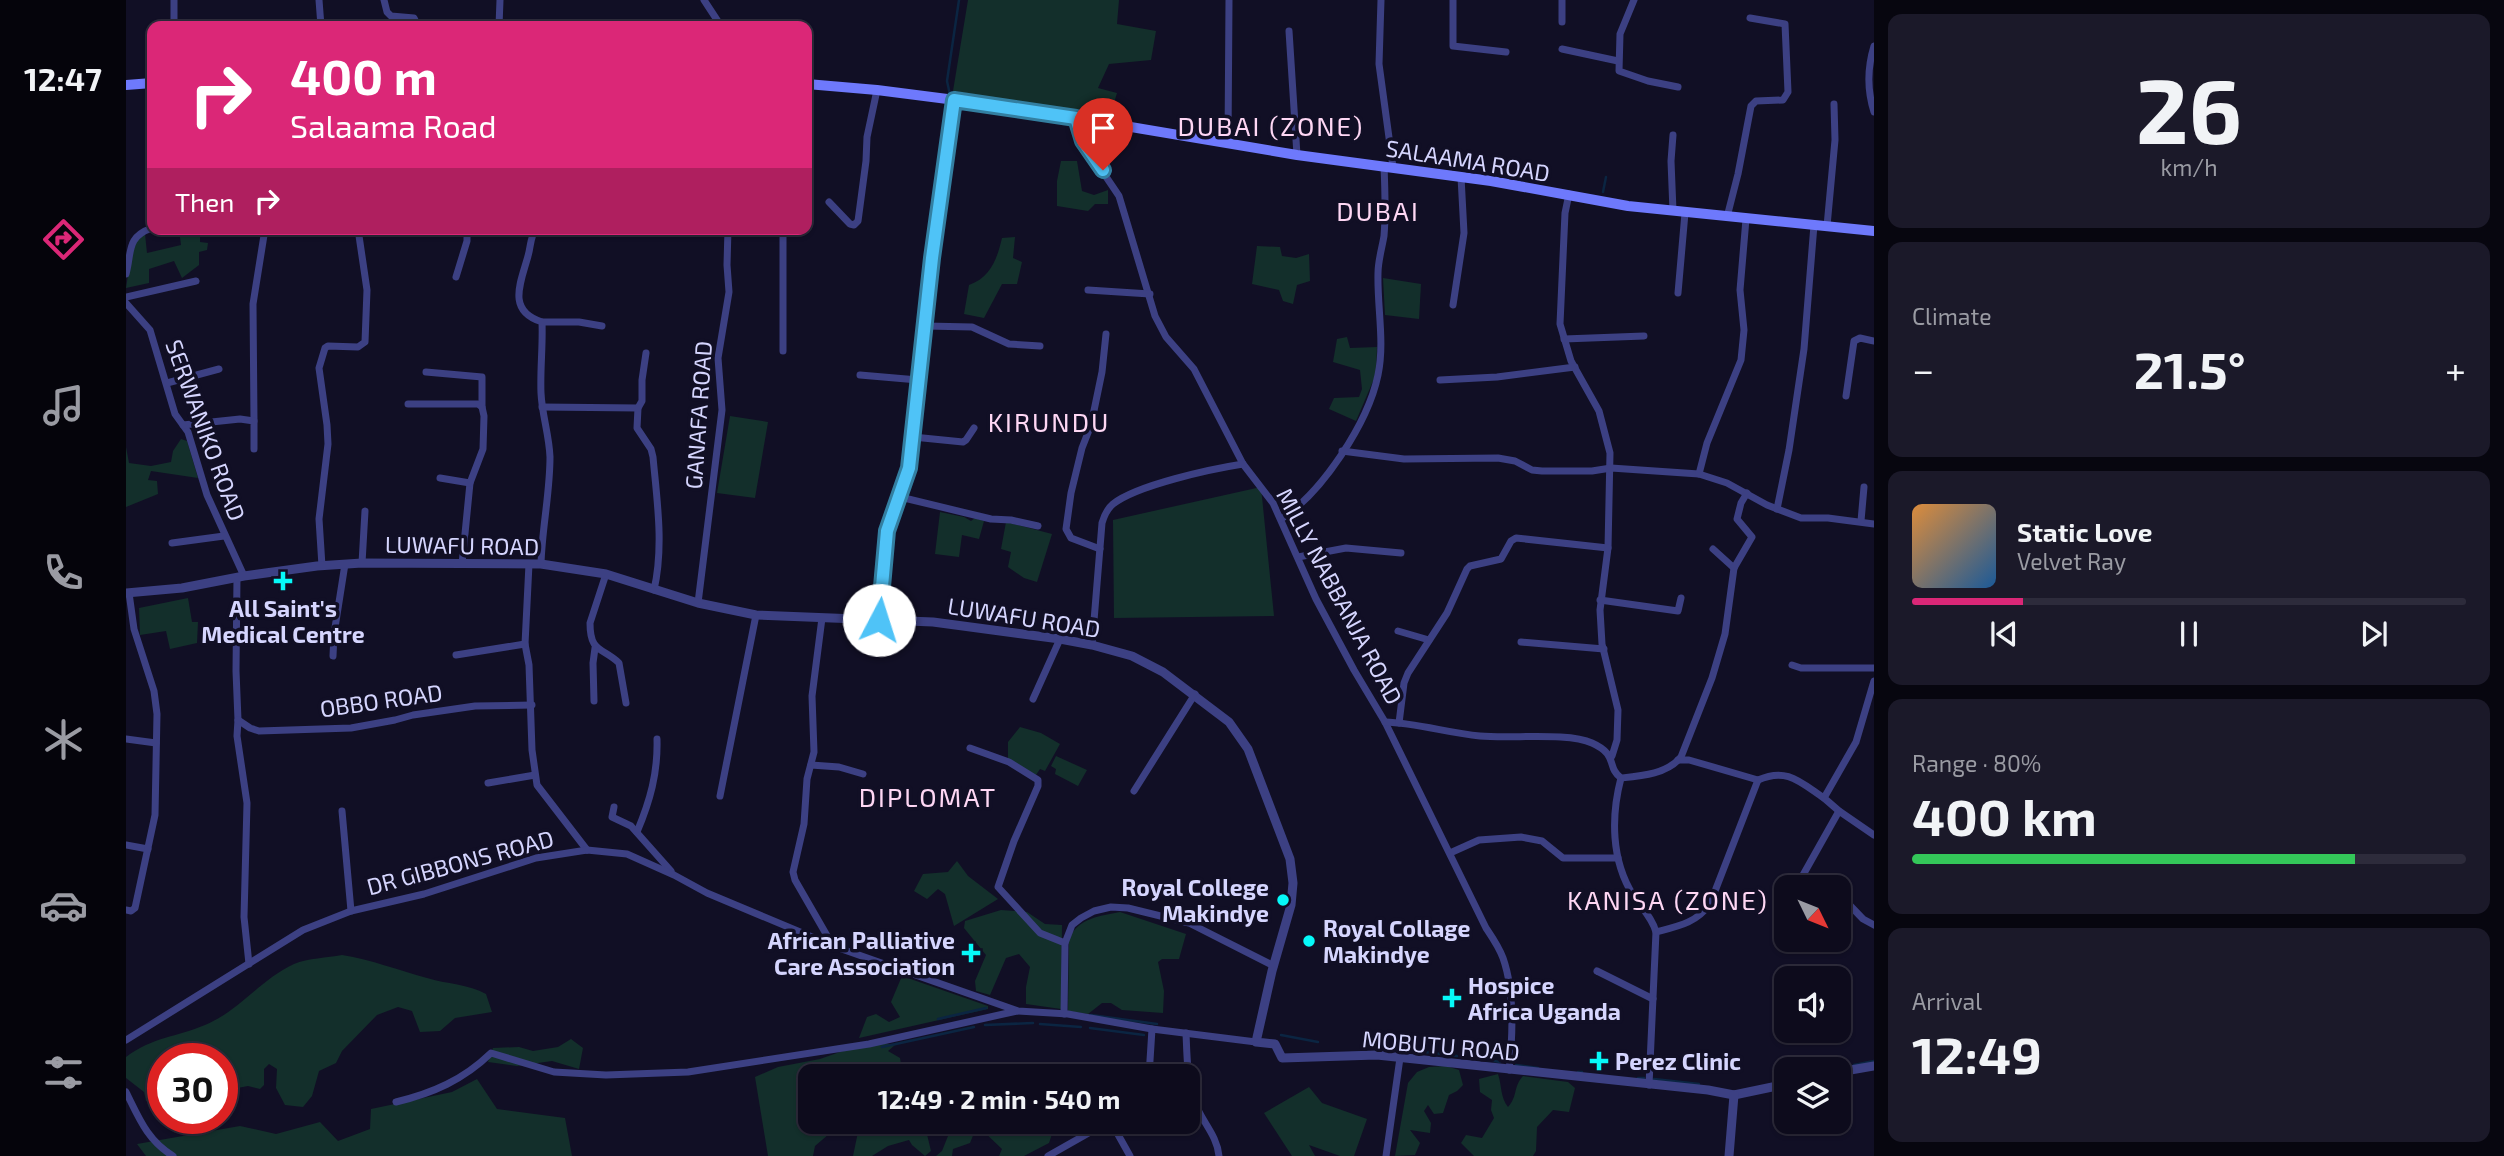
<!DOCTYPE html>
<meta charset="utf-8">
<style>
:root{--surface:#0d0b1c;--page:#1b1929;--text:#f1f3f6;--muted:#9a9ba3;--line:#2d2b3b;--accent:#db2777}
body{margin:0;font-family:"Exo 2",sans-serif;background:var(--page);color:var(--text);height:100vh;display:flex;flex-direction:column;font-size:26px;white-space:nowrap}
*{box-sizing:border-box;margin:0}
p{font-size:23px;color:var(--muted)}
.icon{flex:none;width:38px;height:38px;fill:none;stroke:currentColor;stroke-width:2;stroke-linecap:round;stroke-linejoin:round}
.map{position:relative;flex:1;overflow:hidden}
.panel{display:flex;flex-direction:column;gap:14px;padding:14px;background:#07060f;width:630px}
.panel>*{flex:none}
.top-card{position:absolute;left:21px;top:21px;width:665px;height:214px;border-radius:14px;box-shadow:0 2px 5px #0004,0 0 0 2px var(--line);background:#db2777;color:#fff;overflow:hidden}
.needle{width:46px;rotate:133deg}
.buttons{position:absolute;left:1648px;top:875px;display:grid;gap:14px}
.buttons a{display:grid;place-items:center;width:77px;height:77px;border-radius:14px;background:var(--surface);box-shadow:0 2px 5px #0004,0 0 0 2px var(--line);font-size:35px}
.speed{position:absolute;left:21px;top:1043px;display:flex;gap:14px;font-size:35px;font-weight:700;text-align:center}
.speed>*{display:grid;place-content:center;width:91px;height:91px;border-radius:50%;background:var(--surface);box-shadow:0 2px 5px #0004,0 0 0 2px var(--line);line-height:1}
.speed .limit{border:10px solid #d22;background:#fff;color:#111}
.pin{position:absolute;display:grid;place-items:center;width:60px;height:60px;color:#fff;margin:-72px -30px;border-radius:50% 50% 50% 0;rotate:-45deg;box-shadow:0 0 7px #0007}
.pin .icon{rotate:45deg}
.me{position:absolute;width:77px;margin:-38px;rotate:5deg;stroke-linejoin:round;filter:drop-shadow(0 0 5px #0008)}
.turn{display:flex;align-items:center;gap:24px;height:147px;padding:0 28px;font-size:32px}
.turn .icon{width:91px;height:91px;stroke-width:2.5}
.turn b{display:block;font-size:49px;line-height:60px}
.then{display:flex;align-items:center;height:66px;padding:0 28px;background:#0003;gap:14px;font-size:26px}
.big{font-size:52px;font-weight:700;line-height:1.1}
.panel .widget{flex:1;display:flex;flex-direction:column;justify-content:center;gap:10px;min-width:0;padding:0 24px;border-radius:14px;background:var(--page)}
.panel .dial{align-items:center;gap:0}
.dial b{font-size:91px;line-height:1}
.song{display:flex;align-items:center;gap:21px}
.cover{width:84px;height:84px;border-radius:10px;background:linear-gradient(135deg,hsl(30 70% 55%),hsl(210 70% 35%))}
.played{height:7px;border-radius:4px;background:linear-gradient(90deg,var(--accent) 20%,var(--line) 20%)}
.keys{display:flex;justify-content:space-around;direction:ltr}
.heat{display:flex;justify-content:space-between;align-items:center;font-size:38px;direction:ltr}
.charge{height:10px;border-radius:5px;background:linear-gradient(90deg,#34c759 80%,var(--line) 0)}
.trip{position:absolute;left:672px;top:1064px;width:402px;height:70px;border-radius:14px;background:var(--surface);box-shadow:0 2px 5px #0004,0 0 0 2px var(--line);font-weight:700;line-height:70px;text-align:center}
main{display:flex;flex:1;min-height:0}
.tab-bar{display:flex;flex-direction:column;width:126px;justify-content:space-around;align-items:center;background:#05040b;color:var(--muted)}
.tab-bar .icon{width:49px;height:49px}
.tab-bar .current{color:var(--accent)}
.tab-bar b{font-size:32px;color:var(--text)}
.map>svg:first-child{display:block}
.green{fill:#132f2b}
.lines{fill:none;stroke-linecap:round;stroke-linejoin:round}
.stream{stroke:#0b2542;stroke-width:2.5}
.minor{stroke:#3c4083;stroke-width:7}
.tertiary{stroke:#3c4083;stroke-width:9}
.secondary{stroke:#6e79fc;stroke-width:10}
.route-casing{stroke:#337fa1;stroke-width:18}
.route{stroke:#4fc3f7;stroke-width:12}
.poi-dot{fill:#06f9f9;stroke:#110f25;stroke-width:2.5}
.labels{text-anchor:middle;dominant-baseline:central;stroke-width:7;stroke-linejoin:round;paint-order:stroke}
.street-label{font-size:23px;fill:#d5d5fe;stroke:#110f25}
.poi-label{font-size:23px;font-weight:bold;fill:#d5d5fe;stroke:#110f25;text-anchor:start}
.quarter-label{font-size:26px;letter-spacing:2px;fill:#fed7f4;stroke:#110f25}
</style>
<main>
<nav class="tab-bar">
<b>12:47</b>
<svg class="icon current" aria-label="directions" viewBox="0 0 24 24"><path d="M12 3l9 9-9 9-9-9zM9 14v-3h6M13 9l2 2-2 2"/></svg>
<svg class="icon" aria-label="music" viewBox="0 0 24 24"><path d="M9 18V5l10-2v13"/><circle cx="6" cy="18" r="3"/><circle cx="16" cy="16" r="3"/></svg>
<svg class="icon" aria-label="phone" viewBox="0 0 24 24"><path d="M5 4h4l2 5-3 2q2 4 5 5l2-3 5 2v4C11 20 4 13 5 4z"/></svg>
<svg class="icon" aria-label="climate" viewBox="0 0 24 24"><path d="M12 3v18M4 7l16 10M4 17L20 7"/></svg>
<svg class="icon" aria-label="car" viewBox="0 0 24 24"><path d="M5 17H2v-5l4-1 3-4h7l3 4 3 1v5h-3M9 17h6M6 11h13"/><circle cx="7" cy="17" r="2"/><circle cx="17" cy="17" r="2"/></svg>
<svg class="icon" aria-label="filters" viewBox="0 0 24 24"><path d="M4 7h16M4 17h16"/><circle cx="9" cy="7" r="2"/><circle cx="15" cy="17" r="2"/></svg>
</nav>
<div class="map">
<svg width="1748" height="1156" viewBox="0 0 1748 1156">
<rect width="100%" height="100%" fill="#110f25"/>
<g class="green">
<polygon points="842,0 993,0 991,24 1030,31 1025,60 983,64 972,88 991,93 984,116 827,91"/>
<polygon points="935,161 951,161 956,191 968,195 982,190 982,204 969,204 962,211 931,206 931,181"/>
<polygon points="53,229 74,229 74,242 82,243 81,250 73,252 73,265 56,278 48,261 23,269 23,283 0,288 7,242 19,234 21,253 55,245"/>
<path d="M889,237l-2,21 9,4 -5,22h-15l-18,34 -20,-4 5,-29c22,-8 28,-26 33,-47z"/>
<polygon points="1131,246 1154,247 1156,256 1170,258 1183,254 1184,281 1171,285 1167,304 1157,301 1153,290 1126,284"/>
<polygon points="1257,278 1295,284 1293,319 1259,315"/>
<polygon points="1221,337 1224,348 1251,347 1250,374 1230,421 1203,409 1208,398 1233,397 1236,389 1234,370 1207,362 1211,339"/>
<polygon points="604,416 642,422 629,498 591,493"/>
<polygon points="55,439 61,441 72,478 25,471 22,480 31,481 32,494 0,507 0,447 3,463 25,466 45,462 47,451"/>
<polygon points="1135,487 1148,616 988,618 987,520"/>
<polygon points="814,512 838,517 845,521 849,518 858,521 853,539 836,535 833,557 809,554"/>
<polygon points="880,522 926,534 911,582 898,578 882,567 885,552 875,549"/>
<polygon points="62,598 66,622 72,622 71,643 44,649 40,631 14,635 13,608"/>
<polygon points="894,727 915,733 934,744 919,771 914,769 910,775 882,759 882,742"/>
<polygon points="930,756 961,770 952,786 929,774 930,769 925,766"/>
<polygon points="831,861 842,876 872,899 828,926 819,894 812,889 801,899 788,891 797,874 822,872"/>
<polygon points="875,910 901,912 919,924 936,925 935,1009 900,1004 900,987 904,967 893,954 880,958 864,995 850,991 849,981 860,955 838,928 839,921"/>
<path d="M994,912l66,22 -7,25h-17l-4,3 6,29 -1,22 -41,-3 -11,-7h-9l-14,11 -20,-3 1,-72c9,-21 31,-23 51,-27z"/>
<path d="M216,955c30,5 56,15 85,23 19,6 42,6 59,16l6,18 -37,6 -15,13 -20,1 -8,-21 -14,-4 -21,8 -35,36 -6,12 -17,8 -7,25 -9,11 -18,-2 -9,-17 1,-19 -8,-5 -5,5v16l-4,4 -12,-3 -26,5v-32h-59v42h-17l-2,-9 -18,-14v-21c26,-20 51,-20 79,-32 34,-14 56,-46 89,-61 14,-6 33,-6 48,-9z"/>
<polygon points="776,976 862,1006 862,1009 733,1038 741,1017 750,1014 763,1022 774,1017 765,1002"/>
<polygon points="445,1039 457,1048 453,1069 426,1061 391,1066 362,1062 367,1048 393,1047 407,1051 432,1047"/>
<polygon points="745,1041 769,1045 762,1051 774,1058 777,1076 684,1076 684,1122 798,1122 805,1151 799,1156 786,1145 783,1140 762,1146 746,1156 727,1156 732,1132 710,1128 689,1146 687,1156 642,1156 629,1077 652,1067 694,1059"/>
<polygon points="1320,1066 1333,1070 1337,1085 1331,1091 1323,1095 1317,1113 1308,1114 1302,1105 1298,1111 1305,1123 1304,1133 1284,1130 1294,1143 1289,1155 1269,1156 1282,1083 1291,1072 1303,1067"/>
<path d="M1372,1074c4,12 2,23 10,33 10,-11 5,-20 15,-31l45,6 7,6 -6,24 -16,-2 -16,17 -1,24 -3,5h-59l-13,-13 5,-8 16,3 12,-20 -3,-8 1,-10 -12,-8 -1,-13z"/>
<polygon points="351,1079 371,1109 439,1118 446,1156 20,1156 11,1144 114,1126 150,1134 194,1122 212,1141 244,1129 245,1109 326,1092"/>
<polygon points="1183,1087 1196,1103 1241,1119 1228,1156 1214,1156 1183,1145 1189,1156 1166,1156 1138,1113"/>
<polygon points="821,1122 839,1122 848,1133 844,1143 827,1149 826,1156 810,1156 816,1151 824,1131"/>
<polygon points="857,1122 930,1122 923,1143 898,1156 873,1156 876,1149 855,1129"/>
</g>
<g class="lines">
<g class="stream">
<polyline points="824,95 821,81 833,0"/>
<polyline points="1477,192 1480,177"/>
<polyline points="965,1015 1031,1024"/>
<polyline points="812,1019 860,1008"/>
<polyline points="914,1024 955,1027"/>
<polyline points="859,1025 907,1023"/>
<polyline points="964,1028 1018,1035"/>
<polyline points="1155,1035 1192,1042"/>
<polyline points="756,1047 848,1027"/>
<polyline points="1275,1049 1331,1056"/>
<polyline points="1343,1057 1374,1062"/>
<polyline points="1390,1065 1412,1068"/>
<polyline points="1728,1065 1748,1061"/>
<polyline points="1452,1072 1456,1072"/>
<polyline points="1512,1078 1518,1078"/>
<polyline points="1528,1079 1573,1084"/>
</g>
<g class="minor">
<polyline points="48,0 48,26"/>
<polyline points="193,0 195,26"/>
<polyline points="258,0 261,12 265,16 288,18 292,26"/>
<polyline points="578,0 595,26"/>
<polyline points="1255,0 1253,64 1267,167"/>
<polyline points="1327,0 1327,46 1380,52"/>
<polyline points="1436,0 1436,22"/>
<polyline points="1508,0 1494,34 1493,71 1522,81 1552,87"/>
<polyline points="373,26 374,0"/>
<polyline points="1163,31 1171,155"/>
<path d="M1748,46c-7,23 -7,44 0,66"/>
<polyline points="1436,49 1492,61"/>
<path d="M950,118l3,14 9,18 31,46 36,120 11,21 28,32 49,95 30,39 43,96 38,71 31,52 101,206c6,9 13,19 17,30 12,34 10,76 6,112"/>
<polyline points="1547,135 1545,161 1547,211"/>
<polyline points="1102,143 1103,0"/>
<polyline points="1443,194 1439,213 1434,324 1445,361 1473,411 1484,453 1482,548 1474,610 1476,644 1492,710 1491,740 1486,756"/>
<polyline points="703,202 724,224 728,225 732,221 740,161 741,137 751,90"/>
<polyline points="1601,217 1612,174 1625,106 1630,101 1657,100 1662,92 1659,24 1624,18"/>
<polyline points="1701,226 1709,140 1708,104"/>
<path d="M410,229c-6,8 -5,17 -8,27 -7,26 -22,55 14,66 1,24 -2,47 -1,71 1,22 8,41 9,64 0,36 -8,71 -9,107"/>
<path d="M0,274c6,-22 0,-37 26,-46"/>
<polyline points="330,277 341,241 341,229"/>
<polyline points="962,290 1024,294"/>
<polyline points="1552,293 1559,213"/>
<polyline points="0,297 70,281"/>
<polyline points="0,303 24,330 49,414 62,432 81,495 118,576"/>
<polyline points="1327,305 1338,233 1335,177"/>
<polyline points="416,322 453,322 476,326"/>
<polyline points="800,326 846,327 883,344 914,346"/>
<polyline points="1438,339 1518,336"/>
<polyline points="657,351 657,229"/>
<path d="M520,353l-4,27v21l-4,7 -1,20 14,21 2,8c4,44 11,89 1,133"/>
<polyline points="300,372 356,377 356,407"/>
<polyline points="734,375 792,380"/>
<polyline points="1314,380 1371,377 1449,367"/>
<polyline points="41,383 93,369"/>
<polyline points="1720,396 1728,341 1734,338 1748,341"/>
<polyline points="282,404 352,404 356,407 358,416 357,449 344,483 336,564"/>
<polyline points="416,407 512,408"/>
<polyline points="128,421 127,304 139,229"/>
<polyline points="57,425 114,419 128,421 128,449"/>
<polyline points="787,437 837,442 840,440 848,428"/>
<polyline points="1216,451 1278,459 1372,458 1389,461 1406,470 1416,471 1466,471 1485,468 1573,474 1601,483 1641,505 1675,518 1702,518 1748,524"/>
<polyline points="1573,474 1581,443 1615,360 1618,330 1614,290 1620,219"/>
<polyline points="314,478 344,483"/>
<polyline points="774,497 865,519 885,520 912,526"/>
<polyline points="1651,509 1663,450 1678,349 1688,225"/>
<path d="M1155,519c41,-26 87,-96 97,-144 7,-33 -1,-68 0,-102 0,-12 4,-25 6,-37 2,-23 1,-47 0,-70"/>
<polyline points="1735,521 1738,487"/>
<polyline points="46,543 98,536"/>
<polyline points="974,549 945,538 940,529 945,493 956,448 965,425 976,372 980,334"/>
<polyline points="1587,549 1608,568"/>
<polyline points="1172,557 1220,548 1275,553"/>
<polyline points="236,563 239,511"/>
<polyline points="403,564 399,644 403,665 406,750 411,785 461,850"/>
<polyline points="196,566 193,519 202,444 201,425 193,368 199,348 202,346 232,347 239,342 241,290 232,229"/>
<path d="M480,574l-16,49c0,30 12,24 29,40l7,40"/>
<polyline points="111,577 110,671 112,720 111,736 121,803 118,917 123,964"/>
<polyline points="1474,600 1552,611 1555,598"/>
<polyline points="572,603 596,410 592,358 603,292 601,265 602,229"/>
<polyline points="696,618 686,696 688,752 681,779 678,824 667,872 669,880 707,946"/>
<polyline points="753,620 761,531 783,468 806,258 828,100"/>
<polyline points="1272,631 1303,640"/>
<polyline points="1395,642 1478,649"/>
<path d="M966,645l10,-122c2,-7 5,-14 11,-19 24,-19 98,-35 130,-40"/>
<polyline points="330,655 399,644"/>
<polyline points="207,656 208,634 219,564"/>
<polyline points="1666,665 1675,668 1748,668"/>
<polyline points="1748,681 1730,742 1698,798 1713,811 1748,835"/>
<polyline points="907,699 934,639"/>
<polyline points="468,701 467,663 469,648"/>
<polyline points="112,720 124,728 133,731 225,728 269,720 287,715 349,706 406,705"/>
<path d="M1259,722c32,1 63,11 95,14 31,3 88,-4 112,7 27,12 14,24 29,35 21,-2 46,-4 60,-21l31,-79 13,-44 9,-66 18,-31 -15,-18 4,-16 6,-10"/>
<polyline points="1273,723 1278,683 1282,673 1321,613 1341,569 1344,566 1375,559 1385,541 1390,538 1482,548"/>
<polyline points="0,739 30,743"/>
<polyline points="844,748 883,762 912,780 912,786 888,841 872,887 914,933 939,943 938,1014"/>
<path d="M1552,760h11l69,20c29,-13 42,2 66,18"/>
<polyline points="685,765 713,767 737,774"/>
<path d="M1495,778c-10,38 -10,82 12,117 8,13 19,22 23,37l-7,153"/>
<polyline points="362,783 409,775"/>
<polyline points="1008,791 1069,694"/>
<polyline points="594,796 630,615"/>
<polyline points="488,807 486,817 505,826 545,871"/>
<polyline points="216,811 225,911"/>
<path d="M511,832c13,-31 21,-59 20,-93"/>
<polyline points="0,845 22,849"/>
<polyline points="1324,853 1353,840 1395,837 1416,841 1437,858 1492,858"/>
<polyline points="1702,887 1677,875 1713,811"/>
<polyline points="1713,894 1737,919 1748,925"/>
<polyline points="0,910 5,911 9,908 29,815 31,714 28,691 8,629 3,593"/>
<path d="M1530,932c23,-6 40,-9 54,-28l48,-124"/>
<polyline points="939,943 946,925 955,918 968,911 985,907 1002,908 1063,923 1148,966"/>
<polyline points="1471,971 1527,999"/>
<path d="M1060,1033c1,22 1,46 8,67 6,20 23,34 25,56"/>
<polyline points="0,1040 177,930 225,911 298,894 410,858 461,850 501,854 548,875 581,893 710,947 892,1011 942,1014 1026,1029 1130,1042"/>
<polyline points="1023,1076 1026,1029"/>
<path d="M0,1092c13,26 21,48 47,64"/>
<path d="M270,1102c37,-9 67,-22 95,-49l63,19 52,3 82,-3 181,-28 148,-33"/>
<polyline points="985,1122 1004,1156"/>
<polyline points="922,1156 982,1122"/>
<polyline points="1260,1156 1274,1058"/>
</g>
<g class="tertiary">
<polyline points="0,593 56,588 118,576 191,566 236,563 415,564 480,574 572,603 630,615 807,622 934,639 966,645 1006,656 1037,672 1103,722 1122,749 1164,859 1167,883 1165,905 1146,971 1130,1042 1149,1044 1156,1058 1251,1055 1582,1090 1608,1095 1661,1084"/>
<polyline points="1713,1072 1748,1066"/>
<polyline points="1603,1156 1608,1095"/>
</g>
<g class="secondary">
<polyline points="681,84 751,90 892,108 1171,155 1365,181 1502,206 1748,231"/>
<polyline points="0,85 26,83"/>
</g>
</g>
<g class="lines">
<g class="route-casing">
<polyline id="route" points="753,620 761,531 783,468 806,258 828,100 950,118 957,141 977,170"/>
</g>
<use href="#route" class="route"/>
</g>
<g class="poi-dot">
<path d="M153.5 570.5h7v7h7v7h-7v7h-7v-7h-7v-7h7z"/>
<circle cx="1157" cy="900" r="7"/>
<circle cx="1183" cy="941" r="7"/>
<path d="M841.5 942.5h7v7h7v7h-7v7h-7v-7h-7v-7h7z"/>
<path d="M1322.5 987.5h7v7h7v7h-7v7h-7v-7h-7v-7h7z"/>
<path d="M1469.5 1050.5h7v7h7v7h-7v7h-7v-7h-7v-7h7z"/>
</g>
<g class="labels">
<g class="street-label">
<text transform="translate(1342 160) rotate(9)">SALAAMA ROAD</text>
<text transform="translate(572 415) rotate(-86)">GANAFA ROAD</text>
<text transform="translate(80 430) rotate(70)">SERWANIKO ROAD</text>
<text transform="translate(336 545) rotate(1)">LUWAFU ROAD</text>
<text transform="translate(1214 596) rotate(62)">MILLY NABBANJA ROAD</text>
<text transform="translate(898 617) rotate(9)">LUWAFU ROAD</text>
<text transform="translate(255 700) rotate(-8)">OBBO ROAD</text>
<text transform="translate(334 862) rotate(-15)">DR GIBBONS ROAD</text>
<text transform="translate(1315 1045) rotate(5)">MOBUTU ROAD</text>
</g>
<g class="poi-label">
<text x="157" y="608" text-anchor="middle">All Saint's<tspan x="157" dy="26">Medical Centre</tspan></text>
<text x="1143" y="887" text-anchor="end">Royal College<tspan x="1143" dy="26">Makindye</tspan></text>
<text x="1197" y="928">Royal Collage<tspan x="1197" dy="26">Makindye</tspan></text>
<text x="829" y="940" text-anchor="end">African Palliative<tspan x="829" dy="26">Care Association</tspan></text>
<text x="1342" y="985">Hospice<tspan x="1342" dy="26">Africa Uganda</tspan></text>
<text x="1489" y="1061">Perez Clinic</text>
</g>
<g class="quarter-label">
<text x="1145" y="125">DUBAI (ZONE)</text>
<text x="1252" y="210">DUBAI</text>
<text x="923" y="421">KIRUNDU</text>
<text x="802" y="796">DIPLOMAT</text>
<text x="1542" y="899">KANISA (ZONE)</text>
</g>
</g>
</svg>
<div class="buttons">
<a><svg class="needle" viewBox="-14 -14 28 28"><path d="M0-13l5 13h-10z" fill="#e53935"/><path d="M0 13l5-13h-10z" fill="#9a9ba3"/></svg></a>
<a><svg class="icon" aria-label="sound" viewBox="0 0 24 24"><path d="M4 9h4l5-4v14l-5-4H4zM17 9q2 3 0 6"/></svg></a>
<a><svg class="icon" aria-label="layers" viewBox="0 0 24 24"><path d="M12 4l9 5-9 5-9-5zM3 14l9 5 9-5"/></svg></a>
</div>
<div class="speed"><div class="limit">30</div></div>
<div class="pin" style="left:977px;top:170px;background:#d93025"><svg class="icon" aria-label="arrive" viewBox="0 0 24 24"><path d="M6 21V4h12l-3 4 3 4H6"/></svg></div>
<svg class="me" style="left:753px;top:620px" viewBox="-20 -20 40 40"><circle r="19" fill="#fff"/><path d="M0-13L10 11 0 6-10 11z" fill="#4fc3f7"/></svg>
<div class="trip">12:49 · 2 min · 540 m</div>
<div class="top-card">
<div class="turn"><svg class="icon" aria-label="right" viewBox="0 0 24 24"><path d="M7 20v-9h11M14 6l5 5-5 5"/></svg><div><b>400 m</b>Salaama Road</div></div>
<div class="then">Then<svg class="icon" aria-label="right" viewBox="0 0 24 24"><path d="M7 20v-9h11M14 6l5 5-5 5"/></svg></div>
</div>
</div>
<section class="panel">
<div class="widget dial"><b>26</b><p>km/h</p></div>
<div class="widget"><p>Climate</p>
<div class="heat"><a>−</a><b class="big">21.5°</b><a>+</a></div>
</div>
<div class="widget">
<div class="song"><i class="cover"></i><div><b>Static Love</b><p>Velvet Ray</p></div></div>
<div class="played"></div>
<div class="keys"><svg class="icon" aria-label="previous" viewBox="0 0 24 24"><path d="M18 5L8 12l10 7zM5 5v14"/></svg><svg class="icon" aria-label="pause" viewBox="0 0 24 24"><path d="M8 5v14M16 5v14"/></svg><svg class="icon" aria-label="next" viewBox="0 0 24 24"><path d="M6 5l10 7-10 7zM19 5v14"/></svg></div>
</div>
<div class="widget"><p>Range · 80%</p><b class="big">400 km</b><div class="charge"></div></div>
<div class="widget"><p>Arrival</p><b class="big">12:49</b></div>
</section>
</main>
